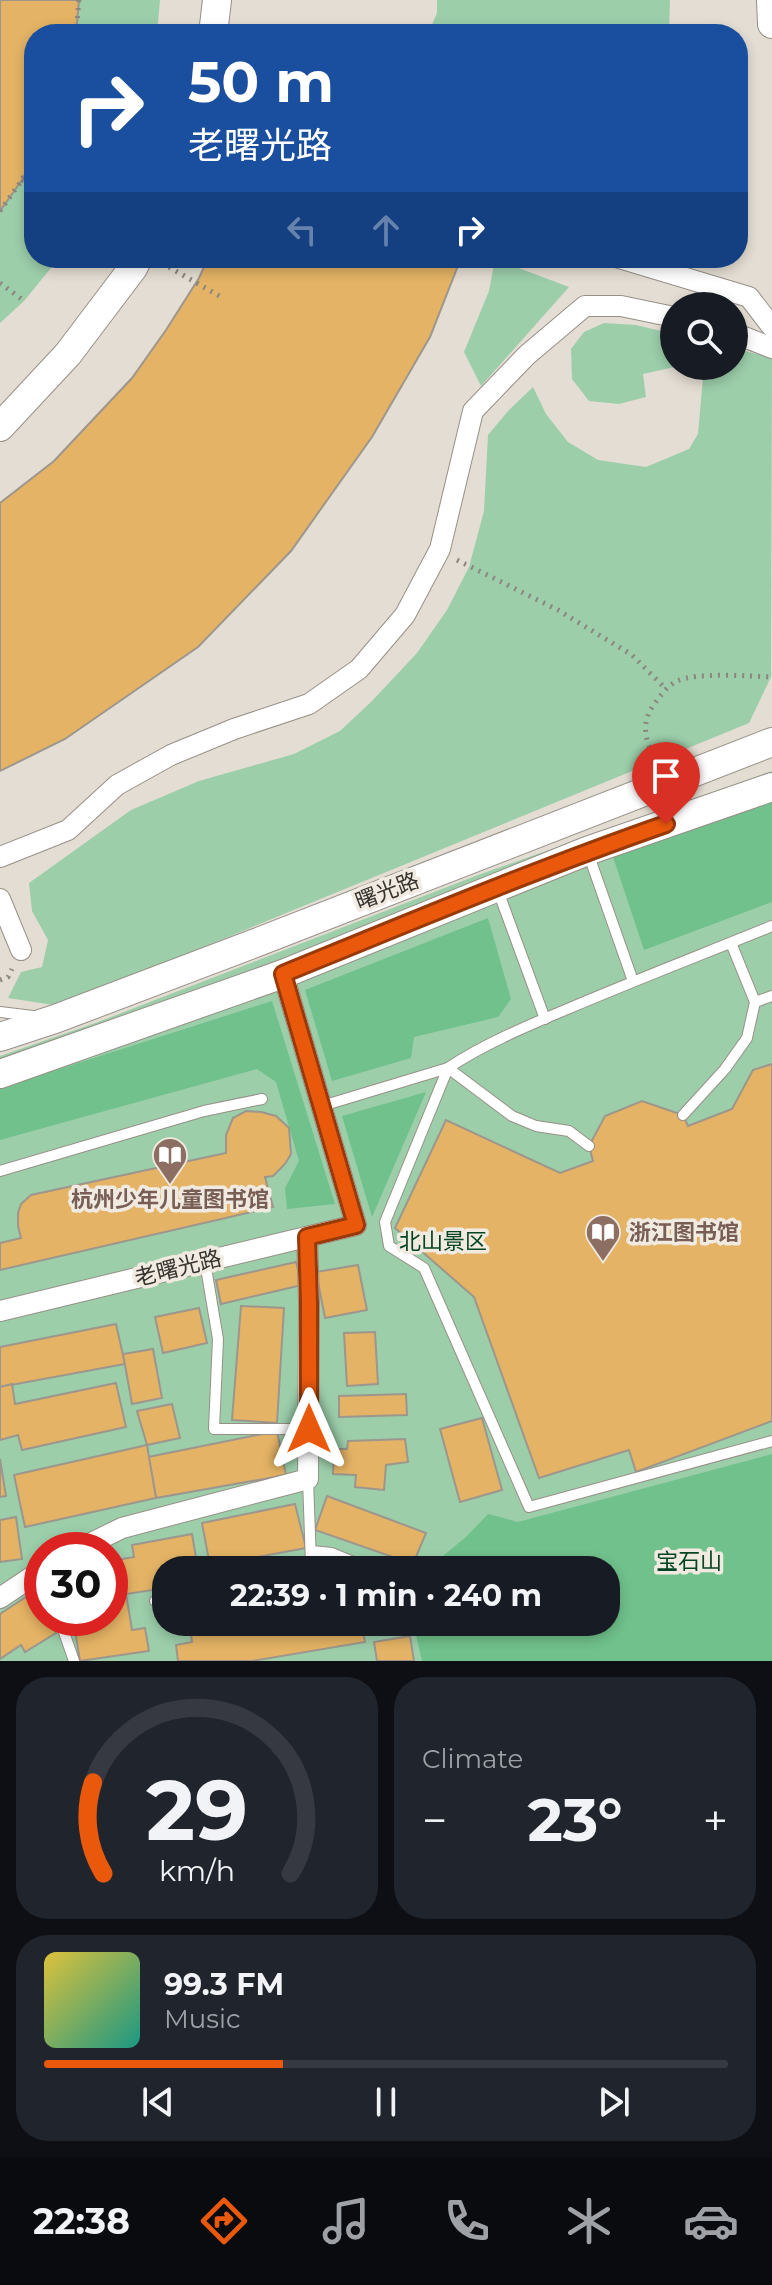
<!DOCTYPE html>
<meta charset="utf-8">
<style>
:root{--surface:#171b24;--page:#20242c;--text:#f1f3f6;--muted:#9ea1a6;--line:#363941;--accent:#ea580c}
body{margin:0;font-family:Montserrat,"Noto Sans SC",sans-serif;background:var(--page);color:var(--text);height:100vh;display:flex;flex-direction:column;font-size:30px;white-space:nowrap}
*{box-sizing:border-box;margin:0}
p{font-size:26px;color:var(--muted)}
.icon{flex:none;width:44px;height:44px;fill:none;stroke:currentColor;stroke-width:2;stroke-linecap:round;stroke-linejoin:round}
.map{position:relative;height:1661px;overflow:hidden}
.panel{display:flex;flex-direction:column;gap:16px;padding:16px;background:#0d0f14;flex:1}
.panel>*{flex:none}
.banner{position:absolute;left:24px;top:24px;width:724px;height:244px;border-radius:32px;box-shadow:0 4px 12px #0003;background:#1a4fa0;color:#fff;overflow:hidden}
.fabs{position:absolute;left:660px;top:292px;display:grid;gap:16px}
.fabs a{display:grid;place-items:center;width:88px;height:88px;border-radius:50%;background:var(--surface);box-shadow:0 4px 12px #0003;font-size:40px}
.speed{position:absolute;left:24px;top:1532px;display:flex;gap:16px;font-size:40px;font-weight:700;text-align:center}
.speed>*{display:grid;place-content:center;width:104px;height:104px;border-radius:50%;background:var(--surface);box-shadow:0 4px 12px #0003;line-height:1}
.speed .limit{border:12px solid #d22;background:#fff;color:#111}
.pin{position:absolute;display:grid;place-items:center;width:68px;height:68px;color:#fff;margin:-82px -34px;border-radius:50% 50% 50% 0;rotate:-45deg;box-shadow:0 0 8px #0007}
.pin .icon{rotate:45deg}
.me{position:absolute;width:88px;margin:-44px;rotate:0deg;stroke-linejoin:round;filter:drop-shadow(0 0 6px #0008)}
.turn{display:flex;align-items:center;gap:28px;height:168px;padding:0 32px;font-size:36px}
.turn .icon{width:104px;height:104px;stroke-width:2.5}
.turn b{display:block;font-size:56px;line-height:68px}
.lanes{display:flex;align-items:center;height:76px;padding:0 32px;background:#0003;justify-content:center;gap:40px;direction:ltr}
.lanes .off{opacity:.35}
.big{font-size:60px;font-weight:700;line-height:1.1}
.panel .card{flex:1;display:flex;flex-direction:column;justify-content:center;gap:12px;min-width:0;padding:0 28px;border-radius:32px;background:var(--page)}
.panel .dial{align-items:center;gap:0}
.dial svg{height:208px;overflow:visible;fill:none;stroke:var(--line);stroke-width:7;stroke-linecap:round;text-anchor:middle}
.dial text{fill:var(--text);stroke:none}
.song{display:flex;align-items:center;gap:24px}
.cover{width:96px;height:96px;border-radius:12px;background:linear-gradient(135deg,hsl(50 70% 55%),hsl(170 70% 35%))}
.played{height:8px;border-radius:4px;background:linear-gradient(90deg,var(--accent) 35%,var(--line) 35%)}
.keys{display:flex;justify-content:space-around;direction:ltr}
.heat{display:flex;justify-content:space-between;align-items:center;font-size:44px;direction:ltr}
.panel .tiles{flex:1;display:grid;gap:16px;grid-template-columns:1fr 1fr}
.card:last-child{grid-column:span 2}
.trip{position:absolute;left:152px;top:1556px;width:468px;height:80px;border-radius:32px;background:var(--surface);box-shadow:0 4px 12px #0003;font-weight:700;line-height:80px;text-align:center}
.tab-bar{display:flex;height:128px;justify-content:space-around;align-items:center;background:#090b0e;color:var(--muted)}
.tab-bar .icon{width:56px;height:56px}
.tab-bar .current{color:var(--accent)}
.tab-bar b{font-size:36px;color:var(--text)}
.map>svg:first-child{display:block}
.green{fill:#9cceaa;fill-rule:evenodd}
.forest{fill:#70c18b}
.building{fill:#e4b365;stroke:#9d968d;stroke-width:2}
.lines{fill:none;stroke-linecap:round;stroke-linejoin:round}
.lane-casing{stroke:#979087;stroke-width:12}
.street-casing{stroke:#979087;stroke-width:22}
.secondary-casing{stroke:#979087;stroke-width:30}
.path{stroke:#8b867f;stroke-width:5;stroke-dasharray:2 6;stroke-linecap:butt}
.lane{stroke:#fff;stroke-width:10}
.street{stroke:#fff;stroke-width:20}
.secondary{stroke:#fff;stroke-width:28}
.route-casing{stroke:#983908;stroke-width:20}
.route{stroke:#ea580c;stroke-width:14}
.labels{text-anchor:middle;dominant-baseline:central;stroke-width:7;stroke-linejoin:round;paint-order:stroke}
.street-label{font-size:22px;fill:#373430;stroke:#f1eae0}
.education-label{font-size:22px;font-weight:bold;fill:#785e54;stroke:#f1eae0}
.park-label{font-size:22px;fill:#034523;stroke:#f1eae0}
</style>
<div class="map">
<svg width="772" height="1661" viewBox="0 0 772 1661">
<rect width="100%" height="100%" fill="#e4ddd3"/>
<g class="green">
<polygon points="0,0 160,0 157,34 34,34 34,258 59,258 24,301 0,323"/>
<polygon points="437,0 670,0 669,34 428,34 437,13"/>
<polygon points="495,259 569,287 481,386 464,352 489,291"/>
<polygon points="604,323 636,325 674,334 674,366 679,366 643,374 646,397 619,404 589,401 572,379 571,349 584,332"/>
<polygon points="734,348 772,358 771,677 749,723 60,1006 8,998 21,972 42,967 48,940 32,911 29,883 131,810 199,781 294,754 340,731 371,702 417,653 447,610 469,567 484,511 488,435 509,410 533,387 546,414 568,442 598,460 646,467 689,449 698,434 704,366 734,366"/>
<path d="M772,771v890h-772v-605l98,-34 380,-147zM42,1550h68v68h-68zM166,1570h440v52h-440z"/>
</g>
<g class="forest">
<polygon points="772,801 772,902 644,950 613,857"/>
<polygon points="488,918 511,999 498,1017 414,1037 411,1058 332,1081 305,990"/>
<polygon points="272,1001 335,1204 287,1209 285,1188 299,1161 276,1082 257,1069 0,1140 0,1088"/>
<polygon points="426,1092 372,1217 342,1116"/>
<polygon points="772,1454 772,1661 422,1661 413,1622 606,1622 606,1570 426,1570 467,1536 488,1514 518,1522"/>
</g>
<g class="building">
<polygon points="0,0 79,0 76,34 34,34 34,154 22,180 0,211"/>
<polygon points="208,258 461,258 430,337 372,437 291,551 198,647 65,739 0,771 0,503 54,461 132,378 166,330 199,278"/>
<polygon points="772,1064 772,1421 636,1472 629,1450 539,1478 474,1297 395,1228 446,1120 560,1173 593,1161 589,1146 605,1116 642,1101 683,1115 688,1126 732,1109 753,1070"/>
<polygon points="246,1111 261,1112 276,1116 289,1128 291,1154 285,1164 273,1176 265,1177 273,1207 0,1270 0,1243 21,1238 18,1226 18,1213 21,1204 31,1195 226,1153 226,1135 233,1118"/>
<polygon points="296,1262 302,1285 221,1304 216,1280"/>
<polygon points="358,1265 367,1310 325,1318 316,1272"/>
<polygon points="241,1306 284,1308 277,1423 232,1420"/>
<polygon points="199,1308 207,1343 163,1353 155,1317"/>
<polygon points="116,1324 125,1364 0,1387 0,1347"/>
<polygon points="375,1332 378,1384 347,1386 344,1333"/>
<polygon points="153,1349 162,1398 132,1404 123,1354"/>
<polygon points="116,1383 126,1427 22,1450 18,1435 0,1440 0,1387 12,1384 15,1404"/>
<polygon points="406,1394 407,1415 339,1417 339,1396"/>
<polygon points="172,1404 180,1438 147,1445 137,1411"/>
<polygon points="482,1418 502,1490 460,1502 440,1429"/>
<polygon points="277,1431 286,1475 156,1498 148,1457"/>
<polygon points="405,1439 408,1462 386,1465 384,1490 355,1487 356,1475 333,1474 334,1449 347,1449 348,1441"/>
<polygon points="147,1445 156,1498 25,1527 14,1475"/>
<polygon points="0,1459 6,1496 0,1497"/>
<polygon points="327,1496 426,1533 413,1564 315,1530"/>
<polygon points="295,1504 306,1548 210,1566 202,1523"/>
<polygon points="16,1517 22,1559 0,1562 0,1520"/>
<polygon points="192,1534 198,1570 166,1570 166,1588 126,1594 132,1630 145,1628 149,1651 80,1661 73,1618 110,1618 110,1561 134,1557 132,1545"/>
<polygon points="29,1595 42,1614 42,1618 45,1618 56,1633 25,1652 21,1645 0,1659 0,1614"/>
<polygon points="189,1622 361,1622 365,1642 252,1661 178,1661 176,1645 192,1642"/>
<polygon points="410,1636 414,1661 377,1661 374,1642"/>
</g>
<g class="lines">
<g class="lane-casing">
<g id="lane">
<polyline points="588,853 633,981"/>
<polyline points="497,888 545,1019"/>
<path d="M772,926c-69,28 -139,55 -207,84 -40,17 -81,34 -117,58l-63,154 4,24 35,22 105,239 243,-66"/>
<polyline points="731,943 755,1002 772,996"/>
<polyline points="0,1012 33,1016"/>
<polyline points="322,1106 448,1068 512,1116 536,1126 569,1131 589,1146"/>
<polyline points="683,1115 725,1069 747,1038 755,1002"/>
<polyline points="0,1171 204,1111 262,1099"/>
<polyline points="205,1262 218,1339 214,1429 309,1429"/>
<polyline points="311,1551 332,1553 373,1570"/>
<polyline points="300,1570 311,1564 308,1479"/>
<polyline points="155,1601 166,1599"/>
<polyline points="59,1618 74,1661"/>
</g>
</g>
<g class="street-casing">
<g id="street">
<polyline points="619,258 749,297 772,327"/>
<polyline points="734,333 772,348"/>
<polyline points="0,857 68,830 117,785 171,755 234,729 309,704 359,669 405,615 440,549 473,411 527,355 585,306 621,306 674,317"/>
<polyline points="0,899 21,950"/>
<polyline points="0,1311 356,1225 283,974"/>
<polyline points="77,1550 122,1528 308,1479 309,1302 307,1237"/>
<polyline points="0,1598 42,1570"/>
</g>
</g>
<g class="secondary-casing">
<g id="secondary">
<polyline points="771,0 772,24"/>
<polyline points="213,34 217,0"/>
<polyline points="0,427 68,354 133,268 138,258"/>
<polyline points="0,1037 55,1019 258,942 772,742"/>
<polyline points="0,1074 283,974 587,851 772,787"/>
</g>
</g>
<g class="path">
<polyline points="76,34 79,0"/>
<polyline points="22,180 34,187"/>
<polyline points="0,211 22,180 34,154"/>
<polyline points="162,263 221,297"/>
<polyline points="0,283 24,301"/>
<polyline points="457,560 558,610 632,655 666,689"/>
<path d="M656,762c-10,-21 -17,-38 -1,-59 6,-8 12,-17 22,-22 21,-9 71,-5 95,-4"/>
<polyline points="0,980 8,977 12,969"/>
</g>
<use href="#lane" class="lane"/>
<use href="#street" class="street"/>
<use href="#secondary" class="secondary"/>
</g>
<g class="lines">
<g class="route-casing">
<path id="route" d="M309,1429v-127l-2,-65 49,-12 -73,-251c127,-52 254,-105 383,-150"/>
</g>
<use href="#route" class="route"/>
</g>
<defs>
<g id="library-pin" transform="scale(1.8)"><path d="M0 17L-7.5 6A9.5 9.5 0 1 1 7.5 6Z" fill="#8d6e63" stroke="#f1eae0"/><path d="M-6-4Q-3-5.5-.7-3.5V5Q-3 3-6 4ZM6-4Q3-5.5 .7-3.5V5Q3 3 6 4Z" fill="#fff"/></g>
</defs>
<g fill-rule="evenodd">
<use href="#library-pin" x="170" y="1155"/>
<use href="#library-pin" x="603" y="1232"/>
</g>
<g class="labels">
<g class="street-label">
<text transform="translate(387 891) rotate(-21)">曙光路</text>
<text transform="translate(178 1268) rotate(-14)">老曙光路</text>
</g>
<g class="education-label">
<text x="170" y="1199">杭州少年儿童图书馆</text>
<text x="629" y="1232" text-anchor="start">浙江图书馆</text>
</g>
<g class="park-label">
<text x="443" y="1241">北山景区</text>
<text x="689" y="1561">宝石山</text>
</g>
</g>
</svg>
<div class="fabs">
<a><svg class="icon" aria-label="search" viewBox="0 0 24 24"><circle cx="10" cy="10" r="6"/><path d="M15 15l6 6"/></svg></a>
</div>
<div class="speed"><div class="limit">30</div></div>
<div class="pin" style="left:666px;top:824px;background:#d93025"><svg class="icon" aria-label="arrive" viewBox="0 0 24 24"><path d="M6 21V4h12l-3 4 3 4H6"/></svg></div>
<svg class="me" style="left:309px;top:1429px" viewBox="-20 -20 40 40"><path d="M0-17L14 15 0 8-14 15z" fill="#ea580c" stroke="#fff" stroke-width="4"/></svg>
<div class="trip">22:39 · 1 min · 240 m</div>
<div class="banner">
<div class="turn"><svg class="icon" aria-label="right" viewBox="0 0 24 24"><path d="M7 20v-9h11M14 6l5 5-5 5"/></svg><div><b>50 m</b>老曙光路</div></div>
<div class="lanes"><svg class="icon off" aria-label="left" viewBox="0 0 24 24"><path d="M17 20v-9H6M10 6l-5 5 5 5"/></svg><svg class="icon off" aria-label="ahead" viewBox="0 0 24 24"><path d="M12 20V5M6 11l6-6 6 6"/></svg><svg class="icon" aria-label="right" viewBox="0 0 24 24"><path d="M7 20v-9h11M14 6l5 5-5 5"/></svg></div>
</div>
</div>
<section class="panel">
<div class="tiles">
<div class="card dial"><svg viewBox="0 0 100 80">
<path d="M14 69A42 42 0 1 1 86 69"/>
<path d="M14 69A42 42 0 0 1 10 34" stroke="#ea580c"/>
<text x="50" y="56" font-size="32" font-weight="700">29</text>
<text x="50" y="72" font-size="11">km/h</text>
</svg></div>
<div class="card"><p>Climate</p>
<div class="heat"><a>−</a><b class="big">23°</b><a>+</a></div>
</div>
<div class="card">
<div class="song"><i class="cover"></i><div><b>99.3 FM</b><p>Music</p></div></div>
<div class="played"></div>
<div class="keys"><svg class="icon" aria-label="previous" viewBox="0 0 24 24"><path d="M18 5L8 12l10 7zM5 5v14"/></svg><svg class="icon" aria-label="pause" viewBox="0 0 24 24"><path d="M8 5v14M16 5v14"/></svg><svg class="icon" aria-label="next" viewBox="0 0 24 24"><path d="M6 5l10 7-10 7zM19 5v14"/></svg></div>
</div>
</div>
</section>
<nav class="tab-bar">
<b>22:38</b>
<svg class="icon current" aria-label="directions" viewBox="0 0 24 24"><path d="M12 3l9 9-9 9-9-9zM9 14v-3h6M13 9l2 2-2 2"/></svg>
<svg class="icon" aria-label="music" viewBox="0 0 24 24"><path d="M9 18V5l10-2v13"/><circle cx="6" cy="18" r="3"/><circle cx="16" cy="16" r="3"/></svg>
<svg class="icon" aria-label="phone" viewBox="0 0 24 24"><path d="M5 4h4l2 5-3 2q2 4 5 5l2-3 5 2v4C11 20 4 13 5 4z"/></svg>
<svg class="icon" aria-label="climate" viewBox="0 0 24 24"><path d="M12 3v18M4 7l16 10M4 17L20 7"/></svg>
<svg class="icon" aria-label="car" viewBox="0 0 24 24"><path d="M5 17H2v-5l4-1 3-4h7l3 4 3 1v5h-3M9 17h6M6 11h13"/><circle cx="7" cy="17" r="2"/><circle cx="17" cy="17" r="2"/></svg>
</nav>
